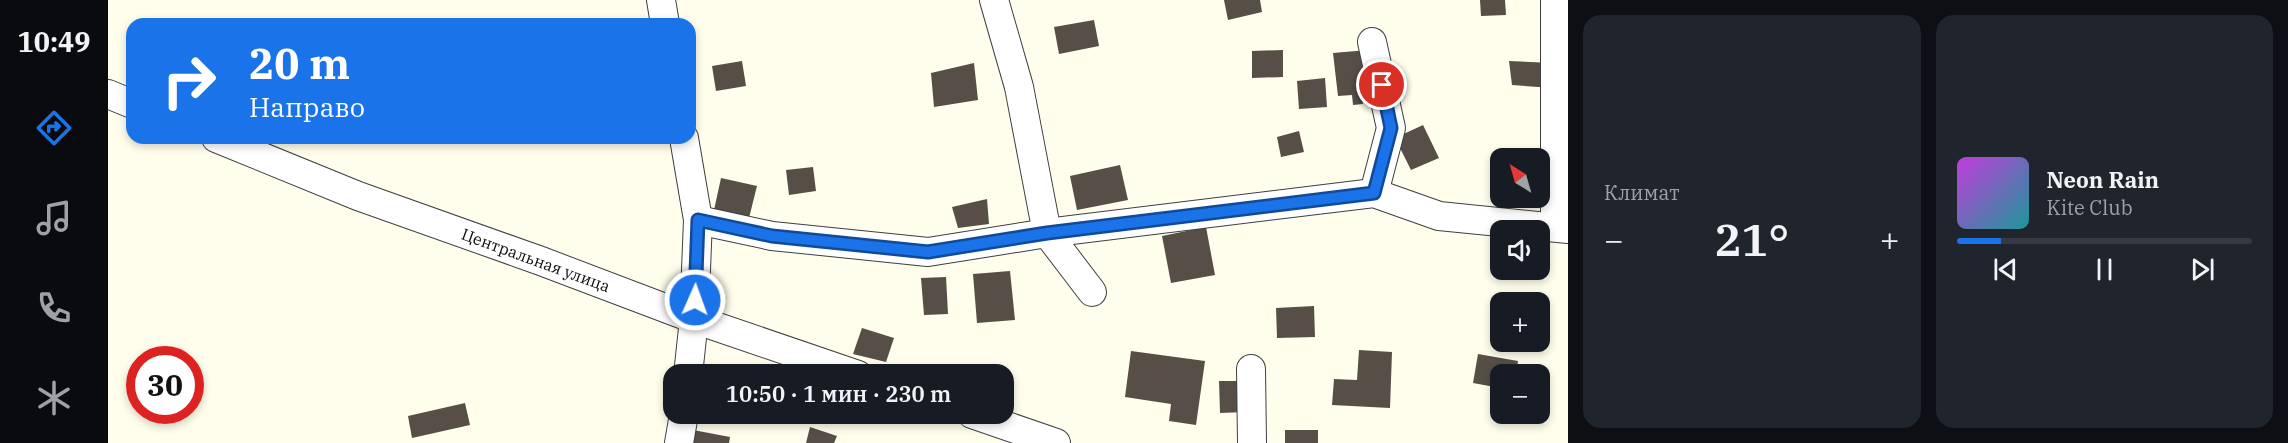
<!DOCTYPE html>
<html lang="ru">
<meta charset="utf-8">
<style>
:root{--surface:#171b24;--page:#20242c;--text:#f1f3f6;--muted:#9ea1a6;--line:#363941;--accent:#1a73e8}
body{margin:0;font-family:"IBM Plex Serif",serif;background:var(--page);color:var(--text);height:100vh;display:flex;flex-direction:column;font-size:22px;white-space:nowrap}
*{box-sizing:border-box;margin:0}
p{font-size:20px;color:var(--muted)}
.icon{flex:none;width:33px;height:33px;fill:none;stroke:currentColor;stroke-width:2;stroke-linecap:round;stroke-linejoin:round}
.map{position:relative;flex:1;overflow:hidden}
.drawer{display:flex;flex-direction:column;gap:15px;padding:15px;background:#0d0f14;width:720px}
.drawer>*{flex:none}
.guide{position:absolute;left:18px;top:18px;width:570px;height:126px;border-radius:18px;box-shadow:0 3px 9px #0003;background:#1a73e8;color:#fff;overflow:hidden}
.needle{width:39px;rotate:323deg}
.buttons{position:absolute;left:1382px;top:148px;display:grid;gap:12px}
.buttons a{display:grid;place-items:center;width:60px;height:60px;border-radius:12px;background:var(--surface);box-shadow:0 3px 9px #0003;font-size:30px}
.speed{position:absolute;left:18px;top:346px;display:flex;gap:12px;font-size:30px;font-weight:700;text-align:center}
.speed>*{display:grid;place-content:center;width:78px;height:78px;border-radius:50%;background:var(--surface);box-shadow:0 3px 9px #0003;line-height:1}
.speed .limit{border:9px solid #d22;background:#fff;color:#111}
.pin{position:absolute;display:grid;place-items:center;width:51px;height:51px;color:#fff;margin:-26px;border:3px solid #fff;border-radius:50%;box-shadow:0 2px 6px #0007}
.me{position:absolute;width:66px;margin:-33px;rotate:2deg;stroke-linejoin:round;filter:drop-shadow(0 0 4px #0008)}
.turn{display:flex;align-items:center;gap:21px;height:126px;padding:0 24px;font-size:27px}
.turn .icon{width:78px;height:78px;stroke-width:2.5}
.turn b{display:block;font-size:42px;line-height:51px}
.big{font-size:45px;font-weight:600;line-height:1.1}
.drawer .widget{flex:1;display:flex;flex-direction:column;justify-content:center;gap:9px;min-width:0;padding:0 21px;border-radius:18px;background:var(--page)}
.song{display:flex;align-items:center;gap:18px}
.cover{width:72px;height:72px;border-radius:9px;background:linear-gradient(135deg,hsl(290 70% 55%),hsl(180 70% 35%))}
.played{height:6px;border-radius:3px;background:linear-gradient(90deg,var(--accent) 15%,var(--line) 15%)}
.keys{display:flex;justify-content:space-around;direction:ltr}
.heat{display:flex;justify-content:space-between;align-items:center;font-size:33px;direction:ltr}
.drawer .tiles{flex:1;display:grid;gap:15px;grid-template-columns:repeat(2,1fr)}
.trip{position:absolute;left:555px;top:364px;width:351px;height:60px;border-radius:18px;background:var(--surface);box-shadow:0 3px 9px #0003;font-weight:600;line-height:60px;text-align:center}
main{display:flex;flex:1;min-height:0}
.dock{display:flex;flex-direction:column;width:108px;justify-content:space-around;align-items:center;background:#090b0e;color:var(--muted)}
.dock .icon{width:42px;height:42px}
.dock .active{color:var(--accent)}
.dock b{font-size:27px;color:var(--text)}
.map>svg:first-child{display:block}
.building{fill:#564e47}
.lines{fill:none;stroke-linecap:round;stroke-linejoin:round}
.minor-casing{stroke:#3f3f3f;stroke-width:30}
.minor{stroke:#fff;stroke-width:28}
.route-casing{stroke:#114b97;stroke-width:15}
.route{stroke:#1a73e8;stroke-width:10}
.labels{text-anchor:middle;dominant-baseline:central;stroke-width:6;stroke-linejoin:round;paint-order:stroke}
.street-label{font-size:16px;fill:#0c0c0c;stroke:#fff}
</style>
<main>
<nav class="dock">
<b>10:49</b>
<svg class="icon active" aria-label="directions" viewBox="0 0 24 24"><path d="M12 3l9 9-9 9-9-9zM9 14v-3h6M13 9l2 2-2 2"/></svg>
<svg class="icon" aria-label="music" viewBox="0 0 24 24"><path d="M9 18V5l10-2v13"/><circle cx="6" cy="18" r="3"/><circle cx="16" cy="16" r="3"/></svg>
<svg class="icon" aria-label="phone" viewBox="0 0 24 24"><path d="M5 4h4l2 5-3 2q2 4 5 5l2-3 5 2v4C11 20 4 13 5 4z"/></svg>
<svg class="icon" aria-label="climate" viewBox="0 0 24 24"><path d="M12 3v18M4 7l16 10M4 17L20 7"/></svg>
</nav>
<div class="map">
<svg width="1460" height="443" viewBox="0 0 1460 443">
<rect width="100%" height="100%" fill="#fffdeb"/>
<g class="building">
<polygon points="1116,0 1152,0 1154,12 1120,20"/>
<polygon points="1372,0 1397,0 1398,15 1373,16"/>
<polygon points="986,20 991,46 951,54 946,27"/>
<polygon points="1175,50 1175,77 1144,78 1144,51"/>
<polygon points="1260,50 1264,92 1254,93 1255,104 1245,105 1244,95 1230,96 1225,53"/>
<polygon points="634,61 638,86 608,91 604,66"/>
<polygon points="1401,61 1445,63 1444,88 1404,85"/>
<polygon points="866,63 870,100 826,107 823,73"/>
<polygon points="1217,78 1219,107 1191,109 1189,81"/>
<polygon points="1315,125 1331,158 1303,170 1287,138"/>
<polygon points="1191,131 1196,152 1173,157 1169,137"/>
<polygon points="1012,165 1020,200 969,210 962,176"/>
<polygon points="705,167 708,191 681,195 678,170"/>
<polygon points="613,178 649,186 641,218 606,210"/>
<polygon points="879,199 881,224 850,228 844,207"/>
<polygon points="1098,227 1107,275 1063,283 1054,236"/>
<polygon points="902,271 907,320 869,323 865,274"/>
<polygon points="838,277 840,314 816,315 813,278"/>
<polygon points="1206,306 1207,337 1169,338 1168,308"/>
<polygon points="754,328 786,338 778,362 745,354"/>
<polygon points="1251,350 1284,352 1282,408 1224,405 1226,379 1249,380"/>
<polygon points="1023,351 1097,361 1088,425 1061,421 1063,404 1017,397"/>
<polygon points="1370,354 1410,361 1408,375 1392,375 1392,388 1365,383"/>
<polygon points="1111,381 1136,381 1137,412 1112,413"/>
<polygon points="357,403 362,425 304,438 300,416"/>
<polygon points="702,427 729,436 726,443 698,443"/>
<polygon points="585,430 622,437 621,443 582,443"/>
<rect x="1177" y="430" width="33" height="13"/>
</g>
<g class="lines">
<g class="minor-casing">
<g id="minor">
<polyline points="553,0 557,24"/>
<polyline points="886,0 911,87 939,233 984,292"/>
<polyline points="1447,0 1447,227"/>
<polyline points="1264,42 1283,128 1266,193"/>
<polyline points="0,94 24,104"/>
<polyline points="108,138 250,196 433,261 586,319 750,375"/>
<polyline points="576,138 590,220 586,319 580,375"/>
<polyline points="590,220 664,236 820,252 939,233 1266,193 1331,216 1460,229"/>
<polyline points="1143,369 1144,443"/>
<polyline points="864,414 948,443"/>
<polyline points="571,443 576,414"/>
</g>
</g>
<use href="#minor" class="minor"/>
</g>
<g class="lines">
<g class="route-casing">
<polyline id="route" points="587,300 590,220 664,236 820,252 939,233 1266,193 1283,128 1274,85"/>
</g>
<use href="#route" class="route"/>
</g>
<g class="labels">
<g class="street-label">
<text transform="translate(428 260) rotate(20)">Центральная улица</text>
</g>
</g>
</svg>
<div class="buttons">
<a><svg class="needle" viewBox="-14 -14 28 28"><path d="M0-13l5 13h-10z" fill="#e53935"/><path d="M0 13l5-13h-10z" fill="#9ea1a6"/></svg></a>
<a><svg class="icon" aria-label="sound" viewBox="0 0 24 24"><path d="M4 9h4l5-4v14l-5-4H4zM17 9q2 3 0 6"/></svg></a>
<a>+</a>
<a>−</a>
</div>
<div class="speed"><div class="limit">30</div></div>
<div class="pin" style="left:1274px;top:85px;background:#d93025"><svg class="icon" aria-label="arrive" viewBox="0 0 24 24"><path d="M6 21V4h12l-3 4 3 4H6"/></svg></div>
<svg class="me" style="left:587px;top:300px" viewBox="-20 -20 40 40"><circle r="17" fill="#1a73e8" stroke="#fff" stroke-width="3"/><path d="M0-11L8 9 0 5-8 9z" fill="#fff"/></svg>
<div class="trip">10:50 · 1 мин · 230 m</div>
<div class="guide">
<div class="turn"><svg class="icon" aria-label="right" viewBox="0 0 24 24"><path d="M7 20v-9h11M14 6l5 5-5 5"/></svg><div><b>20 m</b>Направо</div></div>
</div>
</div>
<section class="drawer">
<div class="tiles">
<div class="widget"><p>Климат</p>
<div class="heat"><a>−</a><b class="big">21°</b><a>+</a></div>
</div>
<div class="widget">
<div class="song"><i class="cover"></i><div><b>Neon Rain</b><p>Kite Club</p></div></div>
<div class="played"></div>
<div class="keys"><svg class="icon" aria-label="previous" viewBox="0 0 24 24"><path d="M18 5L8 12l10 7zM5 5v14"/></svg><svg class="icon" aria-label="pause" viewBox="0 0 24 24"><path d="M8 5v14M16 5v14"/></svg><svg class="icon" aria-label="next" viewBox="0 0 24 24"><path d="M6 5l10 7-10 7zM19 5v14"/></svg></div>
</div>
</div>
</section>
</main>
